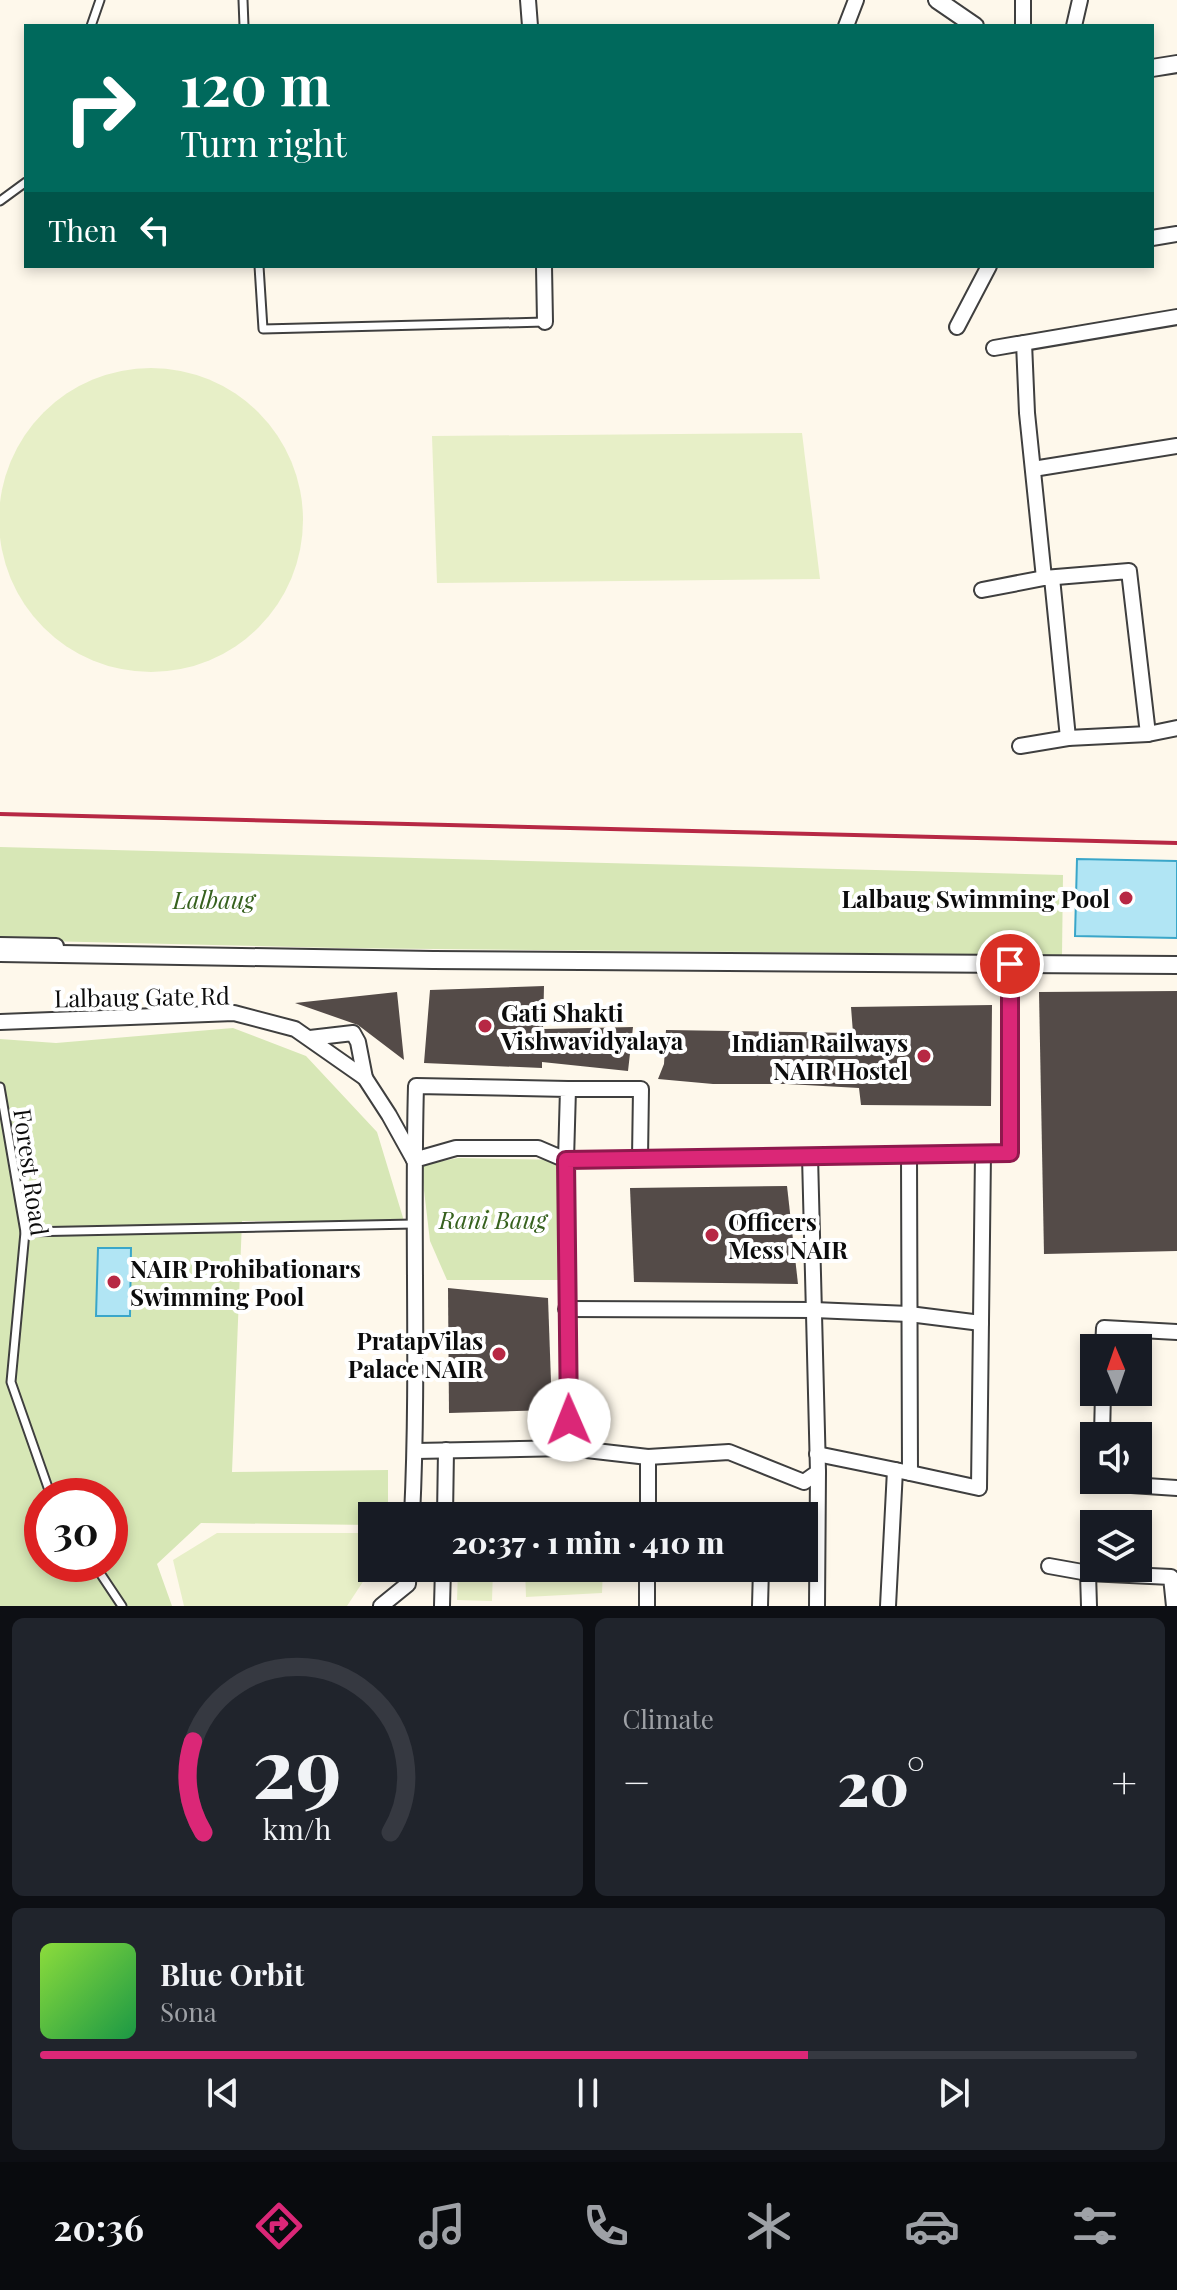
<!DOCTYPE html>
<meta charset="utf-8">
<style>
:root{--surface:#171b24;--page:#20242c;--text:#f1f3f6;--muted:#9ea1a6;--line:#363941;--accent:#db2777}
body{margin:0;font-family:"Playfair Display",serif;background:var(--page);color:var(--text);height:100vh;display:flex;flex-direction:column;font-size:30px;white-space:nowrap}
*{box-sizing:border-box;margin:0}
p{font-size:26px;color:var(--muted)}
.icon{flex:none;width:44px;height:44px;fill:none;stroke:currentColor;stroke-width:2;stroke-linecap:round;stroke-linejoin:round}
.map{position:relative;height:1606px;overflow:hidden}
.side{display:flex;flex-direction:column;gap:12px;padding:12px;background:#0d0f14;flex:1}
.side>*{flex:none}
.top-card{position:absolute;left:24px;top:24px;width:1130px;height:244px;border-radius:0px;box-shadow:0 4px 12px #0003;background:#00695c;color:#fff;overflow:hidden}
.needle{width:52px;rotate:358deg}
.buttons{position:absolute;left:1080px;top:1334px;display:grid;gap:16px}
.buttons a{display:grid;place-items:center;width:72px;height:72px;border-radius:0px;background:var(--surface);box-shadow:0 4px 12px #0003;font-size:40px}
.speed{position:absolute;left:24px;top:1478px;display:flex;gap:16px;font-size:40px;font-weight:700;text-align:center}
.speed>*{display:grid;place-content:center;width:104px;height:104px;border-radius:50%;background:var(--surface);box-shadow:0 4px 12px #0003;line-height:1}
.speed .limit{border:12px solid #d22;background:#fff;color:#111}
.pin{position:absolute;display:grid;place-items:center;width:68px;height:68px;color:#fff;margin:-34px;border:4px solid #fff;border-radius:50%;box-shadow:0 2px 8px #0007}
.me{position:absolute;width:88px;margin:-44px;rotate:359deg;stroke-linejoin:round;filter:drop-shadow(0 0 6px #0008)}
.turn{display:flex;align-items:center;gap:28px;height:168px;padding:0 24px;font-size:36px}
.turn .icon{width:104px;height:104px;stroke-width:2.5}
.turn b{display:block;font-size:56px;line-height:68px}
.then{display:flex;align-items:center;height:76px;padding:0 24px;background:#0003;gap:16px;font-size:30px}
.big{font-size:60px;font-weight:800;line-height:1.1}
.side .card{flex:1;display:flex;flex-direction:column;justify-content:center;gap:12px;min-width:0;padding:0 28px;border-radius:12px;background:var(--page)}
.side .dial{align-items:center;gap:0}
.dial svg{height:208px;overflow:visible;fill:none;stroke:var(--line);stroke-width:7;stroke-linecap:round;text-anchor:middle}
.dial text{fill:var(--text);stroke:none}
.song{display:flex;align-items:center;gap:24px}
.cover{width:96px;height:96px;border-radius:12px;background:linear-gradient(135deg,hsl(90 70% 55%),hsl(140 70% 35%))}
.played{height:8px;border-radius:4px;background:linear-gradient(90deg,var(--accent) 70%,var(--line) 70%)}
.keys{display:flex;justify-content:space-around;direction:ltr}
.heat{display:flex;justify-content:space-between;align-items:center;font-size:44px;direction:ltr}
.side .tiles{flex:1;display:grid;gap:12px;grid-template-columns:1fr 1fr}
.card:last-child{grid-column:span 2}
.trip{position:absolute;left:358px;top:1502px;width:460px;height:80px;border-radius:0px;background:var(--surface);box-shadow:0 4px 12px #0003;font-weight:800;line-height:80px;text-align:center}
.menu{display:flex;height:128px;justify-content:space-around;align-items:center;background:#090b0e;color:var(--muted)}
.menu .icon{width:56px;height:56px}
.menu .selected{color:var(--accent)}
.menu b{font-size:36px;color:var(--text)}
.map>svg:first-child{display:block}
.green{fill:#d7e7b6;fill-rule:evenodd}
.pitch{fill:#e7efc7}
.water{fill:#b1e5f4;stroke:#3aa6c9;stroke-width:2}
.building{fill:#544b48}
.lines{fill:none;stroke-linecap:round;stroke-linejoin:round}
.service-casing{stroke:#3f3f3f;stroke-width:11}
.minor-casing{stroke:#3f3f3f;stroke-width:18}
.tertiary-casing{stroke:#3f3f3f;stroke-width:20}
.service{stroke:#fff;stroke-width:7}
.minor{stroke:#fff;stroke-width:14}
.tertiary{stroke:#fff;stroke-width:16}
.rail{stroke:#b72844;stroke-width:4}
.route-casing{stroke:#8e194d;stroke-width:20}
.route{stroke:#db2777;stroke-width:14}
.poi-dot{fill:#b72844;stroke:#fff;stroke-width:3}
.labels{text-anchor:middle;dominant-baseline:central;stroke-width:8;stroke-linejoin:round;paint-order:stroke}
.poi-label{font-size:24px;font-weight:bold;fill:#0c0c0c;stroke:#fff;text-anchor:end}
.park-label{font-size:24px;font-style:italic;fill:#36611e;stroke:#fff}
.street-label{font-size:24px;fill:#0c0c0c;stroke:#fff}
</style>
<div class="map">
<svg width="1177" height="1606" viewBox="0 0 1177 1606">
<rect width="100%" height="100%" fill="#fef8eb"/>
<g class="green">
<polygon points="0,847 1063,875 1062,955 338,948 0,940"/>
<path d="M233,1028l73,28 71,76 27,89h-162l-10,251 156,-2v46h-16v9l-171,-2 -44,41 15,42h-172v-567l56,4zM42,1496h68v68h-68z"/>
<polygon points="458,1158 566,1160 559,1280 447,1280 430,1241 421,1165"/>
</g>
<g class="pitch">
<circle cx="151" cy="520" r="152"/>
<polygon points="802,433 820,579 437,583 432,436"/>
<polygon points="217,1533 372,1533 372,1568 347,1606 184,1606 173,1560"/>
<polygon points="458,1568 493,1568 492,1601 457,1600"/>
<polygon points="525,1568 603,1568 602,1593 526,1597"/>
</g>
<g class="water">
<polygon points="1077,859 1177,861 1177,938 1075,936"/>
<polygon points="98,1248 131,1248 130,1316 96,1316"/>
</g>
<g class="building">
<polygon points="544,986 543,1029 633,1027 628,1071 542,1062 542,1068 424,1063 430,990"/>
<polygon points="1177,991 1177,1251 1044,1254 1039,992"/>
<polygon points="397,992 404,1060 358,1025 295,1003"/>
<polygon points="992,1005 991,1106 861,1105 859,1088 787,1084 713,1084 658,1079 664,1064 666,1030 853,1033 851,1007"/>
<polygon points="787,1186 798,1284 634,1282 630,1188"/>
<polygon points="448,1288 548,1298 552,1410 449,1413"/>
</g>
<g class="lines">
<g class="service-casing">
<g id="service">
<polyline points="243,0 244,26"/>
<polyline points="91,26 100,0"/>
<polyline points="0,201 26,182"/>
<polyline points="259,266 263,329 545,322"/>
<polyline points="0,1087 25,1232 11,1382 51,1496"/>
<polyline points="25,1232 414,1224"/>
<polyline points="94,1564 122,1606"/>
</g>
</g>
<g class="minor-casing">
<g id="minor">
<polyline points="528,0 530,26"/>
<polyline points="846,26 856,0"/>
<polyline points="1023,26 1023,0"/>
<polyline points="1074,26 1080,0"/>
<polyline points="1152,238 1177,234"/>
<polyline points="544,266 545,322"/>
<polyline points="957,327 989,266"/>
<polyline points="1024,343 1027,413 1044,578"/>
<polyline points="994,348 1177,317"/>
<polyline points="1033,469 1177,446"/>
<polyline points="1052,578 1068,738"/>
<polyline points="982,590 1044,578 1129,571 1148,734"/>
<polyline points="1020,746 1068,738 1148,734 1177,728"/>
<polyline points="0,945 56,946"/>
<polyline points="0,1022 234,1013 295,1029 365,1078 389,1115 414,1160"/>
<polyline points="310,1038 353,1033 358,1042 365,1078"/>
<polyline points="568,1089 641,1089 640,1158"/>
<polyline points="810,1156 818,1472 804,1482 729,1452 648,1457 569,1448 566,1160 1010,1153 1010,964"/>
<polyline points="566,1309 814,1310 909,1314 981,1323"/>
<polyline points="1103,1348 1104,1328 1177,1332"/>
<polyline points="1102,1436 1103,1392"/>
<polyline points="415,1451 569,1448"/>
<polyline points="817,1454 910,1473 909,1154"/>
<polyline points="910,1473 979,1488 983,1153"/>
<polyline points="1101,1480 1101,1483 1177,1488"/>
<path d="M412,1516c7,-143 0,-287 4,-430l152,3 -2,71 -28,-12h-82l-42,12"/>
<polyline points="445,1516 446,1450"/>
<polyline points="648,1516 648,1457"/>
<polyline points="1049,1566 1088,1573"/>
<polyline points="381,1606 408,1584 409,1568"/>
<polyline points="442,1606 443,1568"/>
<polyline points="647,1606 647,1568"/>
<polyline points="760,1606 761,1568"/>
<polyline points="817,1606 818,1472"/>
<polyline points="888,1606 895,1470"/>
<polyline points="1089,1606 1088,1573 1171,1577 1174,1606"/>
</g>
</g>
<g class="tertiary-casing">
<g id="tertiary">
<polyline points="937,0 975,26"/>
<polyline points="1152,68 1177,64"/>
<polyline points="0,953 433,960 1177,965"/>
</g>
</g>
<use href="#service" class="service"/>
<use href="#minor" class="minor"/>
<use href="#tertiary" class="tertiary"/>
<polyline class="rail" points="0,814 1177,843"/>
</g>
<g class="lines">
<g class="route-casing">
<polyline id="route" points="569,1420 566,1160 1010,1153 1010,964"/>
</g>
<use href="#route" class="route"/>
</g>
<g class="poi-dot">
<circle cx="1126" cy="898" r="8"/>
<circle cx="485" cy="1026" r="8"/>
<circle cx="924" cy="1056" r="8"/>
<circle cx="712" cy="1235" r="8"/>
<circle cx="114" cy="1282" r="8"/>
<circle cx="499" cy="1354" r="8"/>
</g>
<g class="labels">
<g class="poi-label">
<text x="1110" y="898">Lalbaug Swimming Pool</text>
<text x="501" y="1012" text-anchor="start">Gati Shakti<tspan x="501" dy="28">Vishwavidyalaya</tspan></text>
<text x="908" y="1042">Indian Railways<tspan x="908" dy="28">NAIR Hostel</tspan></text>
<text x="728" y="1221" text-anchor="start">Officers<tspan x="728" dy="28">Mess NAIR</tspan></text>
<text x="130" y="1268" text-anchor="start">NAIR Prohibationars<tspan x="130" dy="28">Swimming Pool</tspan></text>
<text x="483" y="1340">PratapVilas<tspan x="483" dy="28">Palace NAIR</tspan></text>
</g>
<g class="park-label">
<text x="214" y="899">Lalbaug</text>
<text x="493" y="1219">Rani Baug</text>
</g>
<g class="street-label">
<text transform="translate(142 996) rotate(-1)">Lalbaug Gate Rd</text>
<text transform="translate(32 1172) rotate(82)">Forest Road</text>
</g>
</g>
</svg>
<div class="buttons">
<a><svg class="needle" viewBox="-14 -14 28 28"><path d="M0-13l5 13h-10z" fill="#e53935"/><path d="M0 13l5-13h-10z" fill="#9ea1a6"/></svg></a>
<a><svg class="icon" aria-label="sound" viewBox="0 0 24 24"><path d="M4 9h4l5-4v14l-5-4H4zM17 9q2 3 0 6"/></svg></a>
<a><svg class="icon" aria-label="layers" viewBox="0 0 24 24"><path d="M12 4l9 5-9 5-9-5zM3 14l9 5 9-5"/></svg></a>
</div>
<div class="speed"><div class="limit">30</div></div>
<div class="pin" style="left:1010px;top:964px;background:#d93025"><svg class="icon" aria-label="arrive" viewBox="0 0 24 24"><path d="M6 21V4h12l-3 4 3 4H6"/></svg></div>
<svg class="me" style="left:569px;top:1420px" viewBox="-20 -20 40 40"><circle r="19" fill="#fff"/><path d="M0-13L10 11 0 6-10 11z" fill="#db2777"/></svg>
<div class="trip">20:37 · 1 min · 410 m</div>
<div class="top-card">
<div class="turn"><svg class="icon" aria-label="right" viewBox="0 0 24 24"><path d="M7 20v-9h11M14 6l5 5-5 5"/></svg><div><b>120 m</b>Turn right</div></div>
<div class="then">Then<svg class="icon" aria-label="left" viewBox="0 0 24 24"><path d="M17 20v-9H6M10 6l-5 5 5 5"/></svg></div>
</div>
</div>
<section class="side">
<div class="tiles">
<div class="card dial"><svg viewBox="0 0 100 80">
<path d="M14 69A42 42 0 1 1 86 69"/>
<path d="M14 69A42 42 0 0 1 10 34" stroke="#db2777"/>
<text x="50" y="56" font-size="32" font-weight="700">29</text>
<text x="50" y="72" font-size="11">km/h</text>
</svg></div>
<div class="card"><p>Climate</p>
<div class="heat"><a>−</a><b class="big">20°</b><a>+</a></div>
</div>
<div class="card">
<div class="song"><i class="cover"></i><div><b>Blue Orbit</b><p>Sona</p></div></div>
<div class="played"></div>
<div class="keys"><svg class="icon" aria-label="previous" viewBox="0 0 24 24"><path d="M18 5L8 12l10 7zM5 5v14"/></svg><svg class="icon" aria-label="pause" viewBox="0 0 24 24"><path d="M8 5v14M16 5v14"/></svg><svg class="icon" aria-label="next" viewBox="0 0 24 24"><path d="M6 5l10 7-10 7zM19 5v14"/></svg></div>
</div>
</div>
</section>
<nav class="menu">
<b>20:36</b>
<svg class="icon selected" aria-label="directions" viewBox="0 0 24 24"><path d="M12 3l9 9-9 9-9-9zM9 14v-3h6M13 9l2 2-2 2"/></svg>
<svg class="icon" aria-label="music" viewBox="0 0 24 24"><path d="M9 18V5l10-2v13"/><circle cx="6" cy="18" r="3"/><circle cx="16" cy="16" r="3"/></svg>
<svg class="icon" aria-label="phone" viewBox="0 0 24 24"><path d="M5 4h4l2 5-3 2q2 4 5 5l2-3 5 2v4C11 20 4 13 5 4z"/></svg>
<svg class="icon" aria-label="climate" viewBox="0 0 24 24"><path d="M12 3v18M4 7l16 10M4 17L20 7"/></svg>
<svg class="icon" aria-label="car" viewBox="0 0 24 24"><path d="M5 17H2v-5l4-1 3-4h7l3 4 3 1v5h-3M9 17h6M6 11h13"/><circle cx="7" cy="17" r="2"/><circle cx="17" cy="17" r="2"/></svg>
<svg class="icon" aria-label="filters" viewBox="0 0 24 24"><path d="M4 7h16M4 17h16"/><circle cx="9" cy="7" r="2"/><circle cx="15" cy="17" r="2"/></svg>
</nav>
